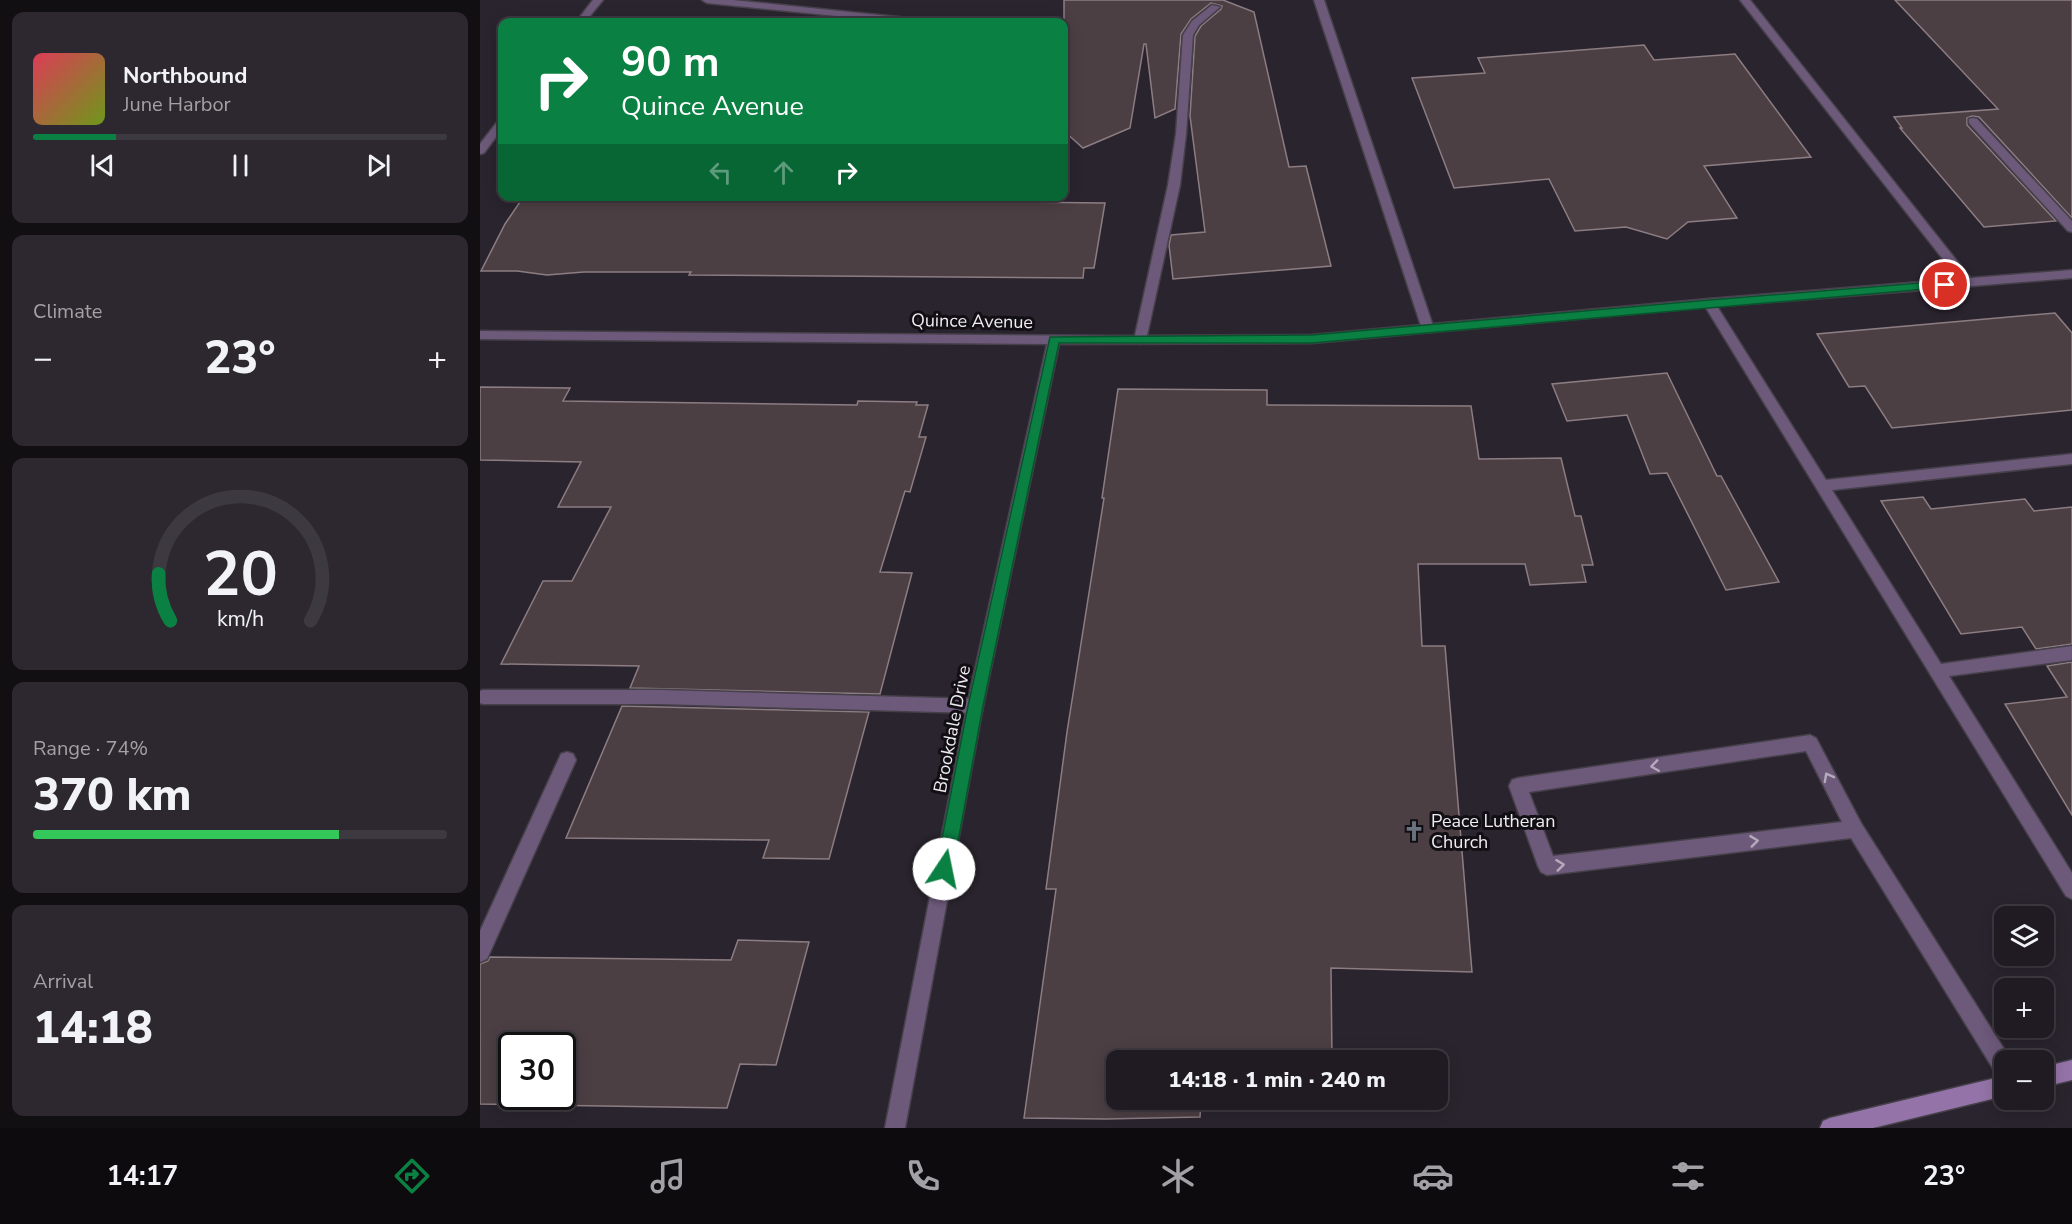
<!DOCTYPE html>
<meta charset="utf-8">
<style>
:root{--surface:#201b22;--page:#2d282f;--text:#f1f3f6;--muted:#a2a1a5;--line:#3d3940;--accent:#0b8043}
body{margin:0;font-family:"Nunito Sans",sans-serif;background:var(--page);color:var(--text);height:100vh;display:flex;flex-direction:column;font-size:22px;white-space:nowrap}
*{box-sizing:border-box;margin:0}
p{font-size:20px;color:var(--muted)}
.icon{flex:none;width:33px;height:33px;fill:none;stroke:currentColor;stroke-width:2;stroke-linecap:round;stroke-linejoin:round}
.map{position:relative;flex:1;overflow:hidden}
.details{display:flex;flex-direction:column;gap:12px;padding:12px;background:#120f13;width:480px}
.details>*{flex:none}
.banner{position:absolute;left:18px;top:18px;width:570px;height:183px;border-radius:12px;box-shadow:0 3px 15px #0003,0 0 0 2px var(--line);background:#0b8043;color:#fff;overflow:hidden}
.fabs{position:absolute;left:1514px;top:906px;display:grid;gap:12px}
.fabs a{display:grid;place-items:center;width:60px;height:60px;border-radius:12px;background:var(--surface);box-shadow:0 3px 15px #0003,0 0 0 2px var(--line);font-size:30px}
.speed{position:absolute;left:18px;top:1032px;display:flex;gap:12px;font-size:30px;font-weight:700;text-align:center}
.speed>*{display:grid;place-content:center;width:78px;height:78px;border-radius:50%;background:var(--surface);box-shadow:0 3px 15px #0003,0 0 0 2px var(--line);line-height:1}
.speed .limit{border:3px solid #111;border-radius:9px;background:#fff;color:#111}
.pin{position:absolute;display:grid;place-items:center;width:51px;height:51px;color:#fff;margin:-26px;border:3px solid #fff;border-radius:50%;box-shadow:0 2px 6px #0007}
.me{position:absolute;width:66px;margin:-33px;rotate:11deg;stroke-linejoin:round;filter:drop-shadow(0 0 4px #0008)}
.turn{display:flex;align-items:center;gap:21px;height:126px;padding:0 24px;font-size:27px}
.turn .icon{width:78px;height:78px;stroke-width:2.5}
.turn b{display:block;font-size:42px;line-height:51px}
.lanes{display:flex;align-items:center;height:57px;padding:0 24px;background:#0003;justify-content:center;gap:30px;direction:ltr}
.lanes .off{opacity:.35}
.big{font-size:45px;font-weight:800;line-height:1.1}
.details .widget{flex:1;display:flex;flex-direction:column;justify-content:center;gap:9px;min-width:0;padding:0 21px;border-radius:12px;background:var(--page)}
.details .dial{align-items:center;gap:0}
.dial svg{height:156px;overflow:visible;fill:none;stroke:var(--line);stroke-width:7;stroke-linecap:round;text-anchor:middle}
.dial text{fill:var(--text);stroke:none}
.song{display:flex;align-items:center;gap:18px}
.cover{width:72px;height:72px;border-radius:9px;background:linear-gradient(135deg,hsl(350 70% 55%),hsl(80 70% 35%))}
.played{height:6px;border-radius:3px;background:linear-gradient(90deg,var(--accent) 20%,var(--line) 20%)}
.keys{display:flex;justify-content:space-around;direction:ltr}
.heat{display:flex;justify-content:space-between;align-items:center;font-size:33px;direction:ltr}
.charge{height:9px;border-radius:4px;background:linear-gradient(90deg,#34c759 74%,var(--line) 0)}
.trip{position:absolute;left:626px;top:1050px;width:342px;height:60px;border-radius:12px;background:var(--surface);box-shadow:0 3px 15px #0003,0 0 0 2px var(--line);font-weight:800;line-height:60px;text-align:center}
.dock{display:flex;height:96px;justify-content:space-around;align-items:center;background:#0d0b0e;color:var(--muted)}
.dock .icon{width:42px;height:42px}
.dock .active{color:var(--accent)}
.dock b{font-size:27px;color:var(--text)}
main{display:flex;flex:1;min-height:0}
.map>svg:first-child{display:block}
.building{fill:#4c3f44;stroke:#8c7d82;stroke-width:1.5;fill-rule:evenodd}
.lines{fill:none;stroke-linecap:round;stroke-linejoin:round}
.lane-casing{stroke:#46404a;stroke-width:3}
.street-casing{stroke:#46404a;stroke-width:3}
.secondary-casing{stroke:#46404a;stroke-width:3}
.lane{fill:#6d597a;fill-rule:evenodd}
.street{fill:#6d597a;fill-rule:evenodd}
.secondary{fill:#9474a8;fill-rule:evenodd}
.oneway{stroke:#b5aabd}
.route{fill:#0b8043;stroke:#07532c;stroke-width:1.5}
.labels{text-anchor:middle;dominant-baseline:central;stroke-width:6;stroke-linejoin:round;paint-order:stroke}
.street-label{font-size:18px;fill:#f0ecf3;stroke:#110f13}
.poi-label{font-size:18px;fill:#f0ecf3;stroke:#110f13;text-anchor:start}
</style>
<main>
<section class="details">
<div class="widget">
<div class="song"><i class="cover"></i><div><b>Northbound</b><p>June Harbor</p></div></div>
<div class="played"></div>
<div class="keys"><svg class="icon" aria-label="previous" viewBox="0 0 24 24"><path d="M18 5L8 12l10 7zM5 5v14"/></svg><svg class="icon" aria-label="pause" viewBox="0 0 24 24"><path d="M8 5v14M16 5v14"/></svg><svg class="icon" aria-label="next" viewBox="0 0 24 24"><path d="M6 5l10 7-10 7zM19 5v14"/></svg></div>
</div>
<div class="widget"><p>Climate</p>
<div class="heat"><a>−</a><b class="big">23°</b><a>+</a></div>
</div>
<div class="widget dial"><svg viewBox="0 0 100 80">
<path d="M14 69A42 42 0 1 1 86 69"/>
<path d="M14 69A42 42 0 0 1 8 45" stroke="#0b8043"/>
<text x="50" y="56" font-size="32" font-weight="700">20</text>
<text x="50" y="72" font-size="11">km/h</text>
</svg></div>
<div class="widget"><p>Range · 74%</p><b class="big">370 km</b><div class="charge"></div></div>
<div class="widget"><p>Arrival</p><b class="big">14:18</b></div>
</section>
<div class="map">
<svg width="1592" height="1128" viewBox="0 0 1592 1128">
<rect width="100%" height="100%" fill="#2a242e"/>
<g class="building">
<polygon points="584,0 743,0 774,12 809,167 826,166 851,266 693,279 689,245 691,235 725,232 710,116 715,36 721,26 741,9 742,6 731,3 711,19 701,34 695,109 675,118 666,44 664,44 650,128 603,148 584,131"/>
<polygon points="1415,0 1592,0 1592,218 1499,117 1492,116 1487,118 1487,125 1576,221 1504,227 1420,128 1422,128 1414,117 1518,109"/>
<polygon points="1164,45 1174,60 1255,54 1331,157 1224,166 1257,218 1208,222 1187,239 1146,227 1095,231 1069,179 974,188 932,78 1005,73 998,58"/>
<polygon points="44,196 161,196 160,198 625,203 614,268 604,268 603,278 209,275 211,272 104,272 67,275 37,271 1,271 25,224"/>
<polygon points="1575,313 1592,333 1592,410 1412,428 1385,386 1369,387 1337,334"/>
<polygon points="1187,373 1237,476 1241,476 1299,582 1246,590 1187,473 1170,474 1147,415 1087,421 1072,384"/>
<polygon points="0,387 90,388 83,401 377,405 378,401 437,402 436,405 448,405 439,437 446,437 430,492 425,491 400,572 432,573 400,694 150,688 159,666 21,664 63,581 92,581 131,507 78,507 101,462 0,460"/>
<polygon points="638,389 787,390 787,405 991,406 999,459 1081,458 1095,516 1101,516 1113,565 1102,565 1106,582 1050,585 1045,564 938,564 942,646 965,646 992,972 851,968 852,1060 636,1060 636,1100 721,1100 720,1117 626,1119 544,1118 576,889 566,889 587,732 624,498 622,498"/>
<polygon points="1443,497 1451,509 1545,499 1554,511 1592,507 1592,644 1556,649 1542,627 1481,634 1401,501"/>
<polygon points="1592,662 1592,815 1525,704 1587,697 1567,666"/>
<polygon points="142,706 389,712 349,859 283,858 289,840 86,838"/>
<path d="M258,940l71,2 -33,123 -36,-1 -13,44 -247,-4v-140l8,-3 2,-4 241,3zM32,1046h50v50h-50z"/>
</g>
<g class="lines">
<g class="lane-casing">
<g id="lane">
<polygon points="834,0 844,0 954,329 952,332 944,332 942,329"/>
<polygon points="1260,0 1270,0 1492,280 1492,286 1484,286"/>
<polygon points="732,5 740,7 719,25 713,35 706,134 700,185 666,340 660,344 654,340 688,185 696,134 703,35 712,21"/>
<polygon points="1493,118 1497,119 1592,221 1592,232 1588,231 1489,123 1489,119"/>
<polygon points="1229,299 1233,300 1346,480 1592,454 1592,464 1352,490 1461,664 1592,646 1592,660 1469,676 1592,873 1592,899 1586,896 1223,303"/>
<polygon points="3,690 181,690 495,699 501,701 503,706 501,711 495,713 181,704 3,704 0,703 0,691"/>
<path d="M1330,735l6,3 45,85 150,237h-7v18l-7,-3 -146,-237 -304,37 -6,-3 -3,-6 -29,-80 3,-6 6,-2zM1326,751l36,71 -289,34 -24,-64z"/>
<polygon points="87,752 93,754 96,760 7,959 0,962 0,931 81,754"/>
</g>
</g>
<g class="street-casing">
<g id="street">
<polygon points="113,0 123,0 105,22 96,22"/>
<polygon points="222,0 253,0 438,19 443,22 416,22 227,3"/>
<polygon points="22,120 22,129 4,153 0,154 0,144 18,121"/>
<polygon points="1592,270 1592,278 1229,307 832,343 579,344 503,706 425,1128 405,1128 487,706 567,344 0,339 0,331 633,336 832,335 1229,299"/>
</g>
</g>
<g class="secondary-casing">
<g id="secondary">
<polygon points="1592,1060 1592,1080 1563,1087 1563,1067"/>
<polygon points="1524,1076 1524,1096 1393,1128 1340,1128 1343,1121 1350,1118"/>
</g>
</g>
<use href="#lane" class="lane"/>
<use href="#street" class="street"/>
<use href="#secondary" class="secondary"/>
</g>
<defs><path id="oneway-chevron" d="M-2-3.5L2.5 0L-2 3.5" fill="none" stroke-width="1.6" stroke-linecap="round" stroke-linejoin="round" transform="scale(1.5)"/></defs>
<g class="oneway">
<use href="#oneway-chevron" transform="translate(1175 766) rotate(172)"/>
<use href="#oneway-chevron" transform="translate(1348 777) rotate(-118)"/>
<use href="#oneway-chevron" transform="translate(1274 841) rotate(-7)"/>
<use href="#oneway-chevron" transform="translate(1080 865) rotate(-7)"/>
</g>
<polygon class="route" points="1465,281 1470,285 1469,287 832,343 579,343 503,706 473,869 470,875 464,877 458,875 456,869 488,706 570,337 832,335 1229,300"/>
<defs>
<g id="church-bare" transform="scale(1.62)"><path d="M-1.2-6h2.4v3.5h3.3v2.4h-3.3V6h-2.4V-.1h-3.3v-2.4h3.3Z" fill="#6b7280" stroke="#110f13" stroke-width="2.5" paint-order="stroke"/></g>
</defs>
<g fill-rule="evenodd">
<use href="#church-bare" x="934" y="831"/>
</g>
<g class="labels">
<g class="street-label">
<text transform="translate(492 321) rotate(1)">Quince Avenue</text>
<text transform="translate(472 729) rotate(-79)">Brookdale Drive</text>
</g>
<g class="poi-label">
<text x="951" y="821">Peace Lutheran<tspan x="951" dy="21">Church</tspan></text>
</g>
</g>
</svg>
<div class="fabs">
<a><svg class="icon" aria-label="layers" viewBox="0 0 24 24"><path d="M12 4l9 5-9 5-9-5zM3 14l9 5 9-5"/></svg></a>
<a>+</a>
<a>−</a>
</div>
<div class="speed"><div class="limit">30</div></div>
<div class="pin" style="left:1465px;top:285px;background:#d93025"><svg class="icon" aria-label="arrive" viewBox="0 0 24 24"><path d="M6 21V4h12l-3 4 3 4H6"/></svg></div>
<svg class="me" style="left:464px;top:869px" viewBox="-20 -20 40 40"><circle r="19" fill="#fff"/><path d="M0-13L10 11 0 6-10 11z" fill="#0b8043"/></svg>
<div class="trip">14:18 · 1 min · 240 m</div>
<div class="banner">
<div class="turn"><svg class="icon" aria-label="right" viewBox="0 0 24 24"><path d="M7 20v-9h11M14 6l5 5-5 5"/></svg><div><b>90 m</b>Quince Avenue</div></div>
<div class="lanes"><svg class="icon off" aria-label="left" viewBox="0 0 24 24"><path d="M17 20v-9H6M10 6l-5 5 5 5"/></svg><svg class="icon off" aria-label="ahead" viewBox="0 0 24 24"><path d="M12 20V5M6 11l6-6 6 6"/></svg><svg class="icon" aria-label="right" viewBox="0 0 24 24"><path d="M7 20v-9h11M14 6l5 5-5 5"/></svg></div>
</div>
</div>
</main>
<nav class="dock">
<b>14:17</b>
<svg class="icon active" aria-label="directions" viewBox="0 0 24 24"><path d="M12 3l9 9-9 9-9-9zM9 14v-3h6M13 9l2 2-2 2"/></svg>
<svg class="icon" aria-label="music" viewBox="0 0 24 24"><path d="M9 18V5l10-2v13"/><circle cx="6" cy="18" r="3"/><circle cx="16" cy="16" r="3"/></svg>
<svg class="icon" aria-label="phone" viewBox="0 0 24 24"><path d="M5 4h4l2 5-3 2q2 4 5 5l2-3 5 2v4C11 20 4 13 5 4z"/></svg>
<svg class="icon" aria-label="climate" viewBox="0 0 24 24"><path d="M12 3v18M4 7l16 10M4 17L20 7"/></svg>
<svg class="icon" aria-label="car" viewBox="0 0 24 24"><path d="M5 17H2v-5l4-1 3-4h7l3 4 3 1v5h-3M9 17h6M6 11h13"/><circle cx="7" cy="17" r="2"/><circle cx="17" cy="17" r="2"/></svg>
<svg class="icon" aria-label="filters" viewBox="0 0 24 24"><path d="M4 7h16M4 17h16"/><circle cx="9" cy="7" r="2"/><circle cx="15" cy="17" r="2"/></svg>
<b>23°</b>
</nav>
